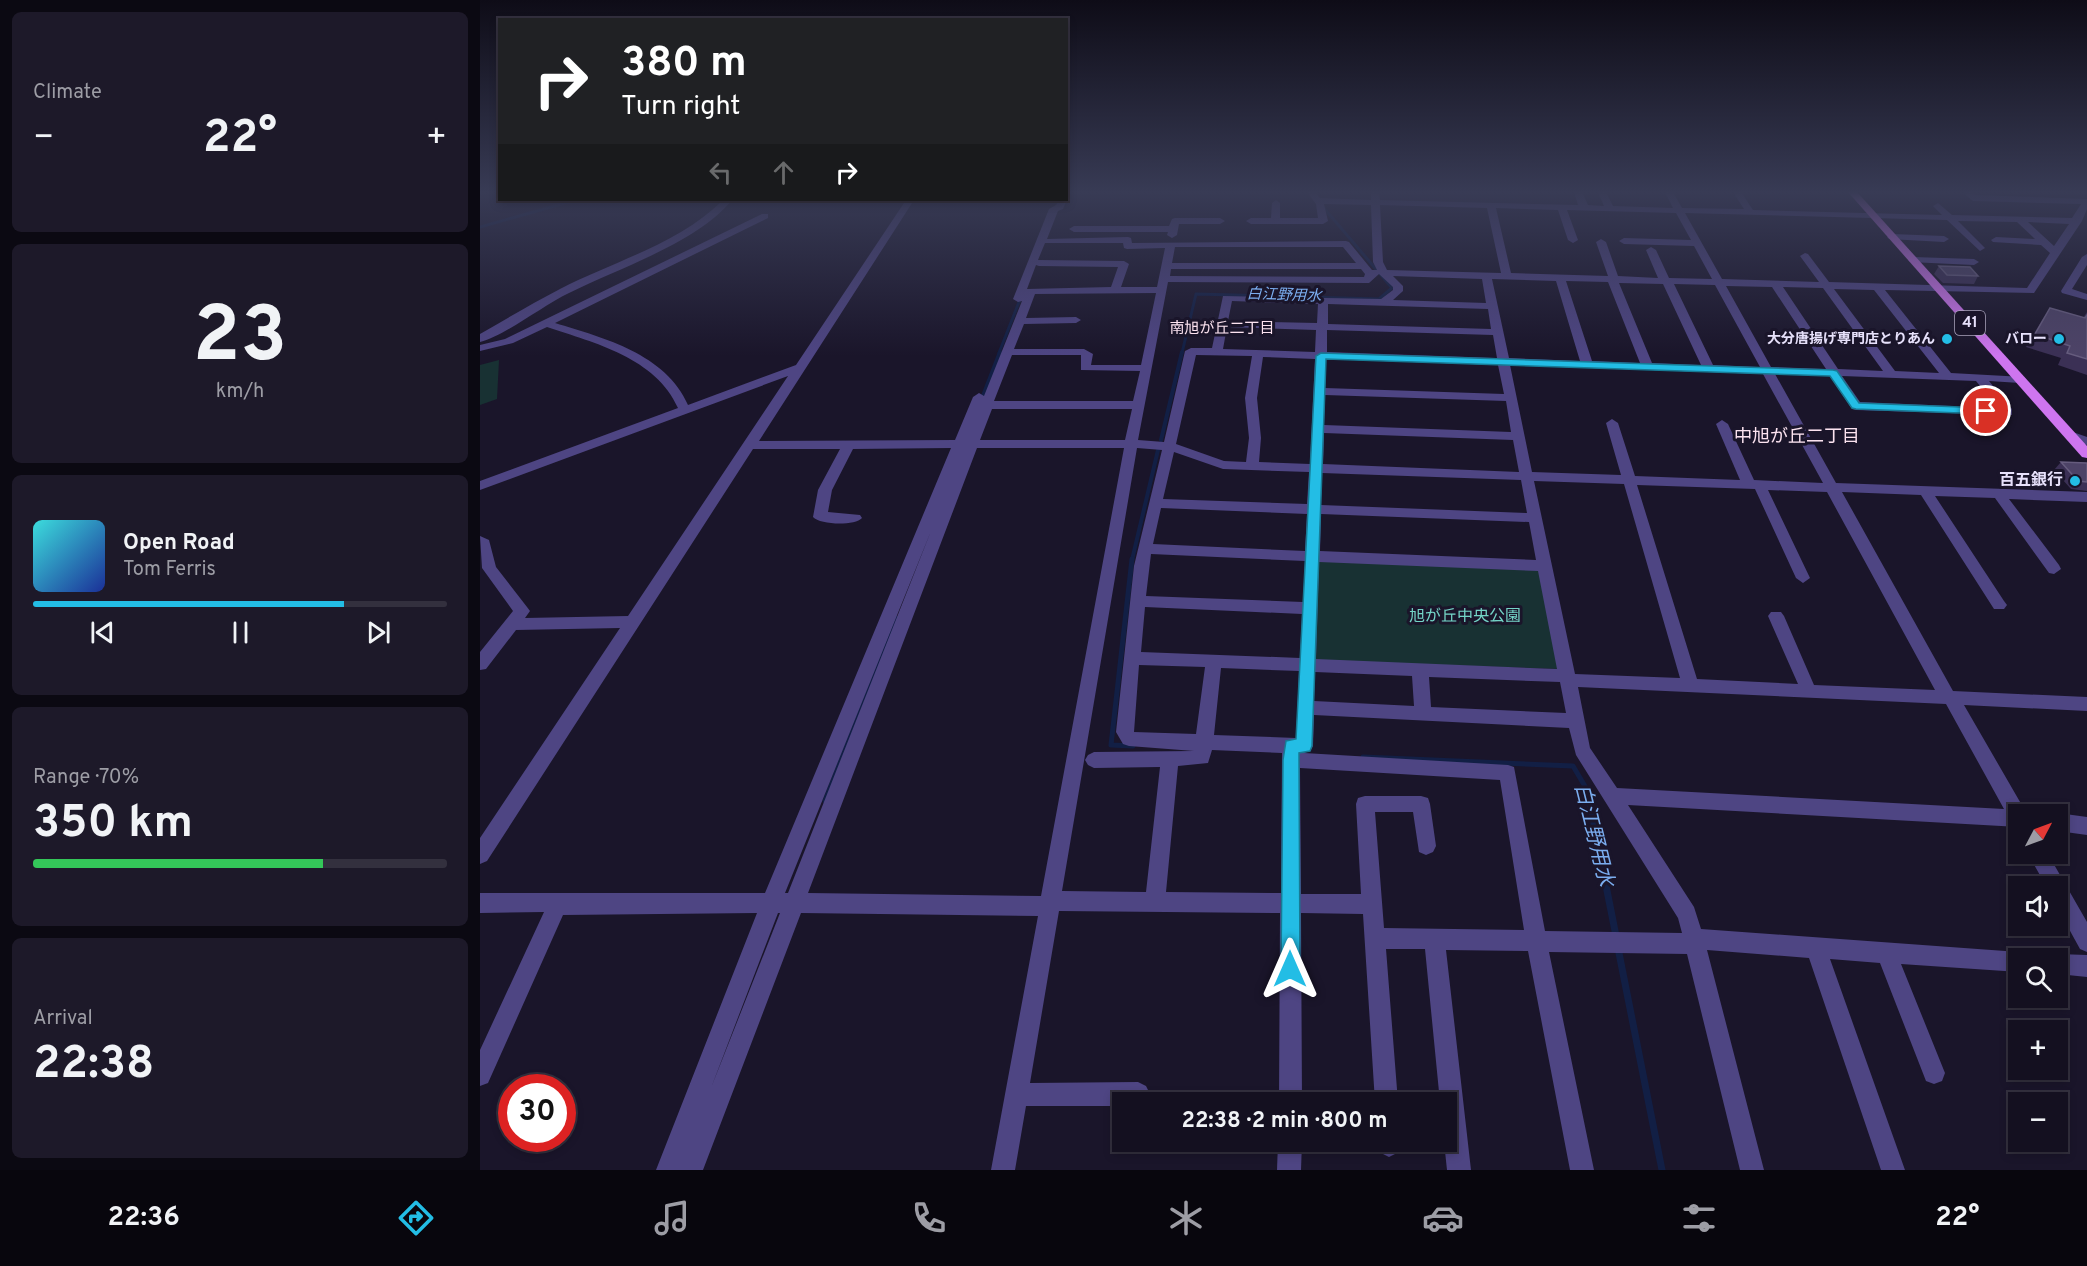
<!DOCTYPE html>
<meta charset="utf-8">
<style>
:root{--surface:#141020;--page:#1d1929;--text:#f1f3f6;--muted:#9d9da5;--line:#33303e;--accent:#23bde5}
body{margin:0;font-family:Overpass,"Noto Sans JP",sans-serif;background:var(--page);color:var(--text);height:100vh;display:flex;flex-direction:column;font-size:22px;white-space:nowrap}
*{box-sizing:border-box;margin:0}
p{font-size:20px;color:var(--muted)}
.icon{flex:none;width:33px;height:33px;fill:none;stroke:currentColor;stroke-width:2;stroke-linecap:round;stroke-linejoin:round}
.map{position:relative;flex:1;overflow:hidden}
.drawer{display:flex;flex-direction:column;gap:12px;padding:12px;background:#0b0912;width:480px}
.drawer>*{flex:none}
.guide{position:absolute;left:18px;top:18px;width:570px;height:183px;border-radius:0px;box-shadow:0 3px 9px #0003,0 0 0 2px var(--line);background:#202124;color:#fff;overflow:hidden}
.needle{width:39px;rotate:49deg}
.fabs{position:absolute;left:1528px;top:804px;display:grid;gap:12px}
.fabs a{display:grid;place-items:center;width:60px;height:60px;border-radius:0px;background:var(--surface);box-shadow:0 3px 9px #0003,0 0 0 2px var(--line);font-size:30px}
.speed{position:absolute;left:18px;top:1074px;display:flex;gap:12px;font-size:30px;font-weight:700;text-align:center}
.speed>*{display:grid;place-content:center;width:78px;height:78px;border-radius:50%;background:var(--surface);box-shadow:0 3px 9px #0003,0 0 0 2px var(--line);line-height:1}
.speed .limit{border:9px solid #d22;background:#fff;color:#111}
.pin{position:absolute;display:grid;place-items:center;width:51px;height:51px;color:#fff;margin:-26px;border:3px solid #fff;border-radius:50%;box-shadow:0 2px 6px #0007}
.me{position:absolute;width:66px;margin:-33px;rotate:0deg;stroke-linejoin:round;filter:drop-shadow(0 0 4px #0008)}
.turn{display:flex;align-items:center;gap:21px;height:126px;padding:0 24px;font-size:27px}
.turn .icon{width:78px;height:78px;stroke-width:2.5}
.turn b{display:block;font-size:42px;line-height:51px}
.lanes{display:flex;align-items:center;height:57px;padding:0 24px;background:#0003;justify-content:center;gap:30px;direction:ltr}
.lanes .off{opacity:.35}
.big{font-size:45px;font-weight:700;line-height:1.1}
.drawer .card{flex:1;display:flex;flex-direction:column;justify-content:center;gap:9px;min-width:0;padding:0 21px;border-radius:9px;background:var(--page)}
.drawer .dial{align-items:center;gap:0}
.dial b{font-size:78px;line-height:1}
.song{display:flex;align-items:center;gap:18px}
.cover{width:72px;height:72px;border-radius:9px;background:linear-gradient(135deg,hsl(180 70% 55%),hsl(230 70% 35%))}
.played{height:6px;border-radius:3px;background:linear-gradient(90deg,var(--accent) 75%,var(--line) 75%)}
.keys{display:flex;justify-content:space-around;direction:ltr}
.heat{display:flex;justify-content:space-between;align-items:center;font-size:33px;direction:ltr}
.charge{height:9px;border-radius:4px;background:linear-gradient(90deg,#34c759 70%,var(--line) 0)}
.trip{position:absolute;left:632px;top:1092px;width:345px;height:60px;border-radius:0px;background:var(--surface);box-shadow:0 3px 9px #0003,0 0 0 2px var(--line);font-weight:700;line-height:60px;text-align:center}
.menu{display:flex;height:96px;justify-content:space-around;align-items:center;background:#08060d;color:var(--muted)}
.menu .icon{width:42px;height:42px}
.menu .on{color:var(--accent)}
.menu b{font-size:27px;color:var(--text)}
main{display:flex;flex:1;min-height:0}
.map>svg:first-child{display:block}
.green{fill:#183133}
.lines{fill:none;stroke-linecap:round;stroke-linejoin:round}
.stream-far3{stroke:#121f45;stroke-width:3}
.stream-far2{stroke:#121f45;stroke-width:4}
.stream-far1{stroke:#121f45;stroke-width:5}
.stream{stroke:#121f45;stroke-width:7}
.minor{fill:#4e4583;fill-rule:evenodd}
.major{fill:#ce75ef;fill-rule:evenodd}
.wall{fill:#3b3055}
.building{fill:#4d4367;stroke:#665c7e;stroke-width:1.5}
.route{fill:#23bde5;stroke:#177b95;stroke-width:1.5}
.poi-dot{fill:#23bde5;stroke:#1a152a;stroke-width:2}
.labels{text-anchor:middle;dominant-baseline:central;stroke-width:6;stroke-linejoin:round;paint-order:stroke}
.far-poi-label{font-size:14px;font-weight:bold;fill:#e7e1fb;stroke:#1a152a;text-anchor:end}
.far-water-label{font-size:15px;font-style:italic;fill:#7badef;stroke:#1a152a}
.shield{fill:#1a152a;stroke:#aaa4bc;stroke-width:1.5}
.shield-label{font-size:15px;font-weight:bold;fill:#e7e1fb}
.far-neighbourhood-label{font-size:15px;fill:#fce3f0;stroke:#1a152a}
.poi-label{font-size:16px;font-weight:bold;fill:#e7e1fb;stroke:#1a152a;text-anchor:end}
.park-label{font-size:16px;fill:#74d4c7;stroke:#1a152a}
.neighbourhood-label{font-size:18px;fill:#fce3f0;stroke:#1a152a}
.near-water-label{font-size:21px;font-style:italic;fill:#7badef;stroke:#1a152a}
</style>
<main>
<section class="drawer">
<div class="card"><p>Climate</p>
<div class="heat"><a>−</a><b class="big">22°</b><a>+</a></div>
</div>
<div class="card dial"><b>23</b><p>km/h</p></div>
<div class="card">
<div class="song"><i class="cover"></i><div><b>Open Road</b><p>Tom Ferris</p></div></div>
<div class="played"></div>
<div class="keys"><svg class="icon" aria-label="previous" viewBox="0 0 24 24"><path d="M18 5L8 12l10 7zM5 5v14"/></svg><svg class="icon" aria-label="pause" viewBox="0 0 24 24"><path d="M8 5v14M16 5v14"/></svg><svg class="icon" aria-label="next" viewBox="0 0 24 24"><path d="M6 5l10 7-10 7zM19 5v14"/></svg></div>
</div>
<div class="card"><p>Range · 70%</p><b class="big">350 km</b><div class="charge"></div></div>
<div class="card"><p>Arrival</p><b class="big">22:38</b></div>
</section>
<div class="map">
<svg width="1607" height="1170" viewBox="0 0 1607 1170">
<rect width="100%" height="100%" fill="#1a152a"/>
<g class="green">
<polygon points="19,360 17,399 0,405 0,365"/>
<polygon points="840,560 1055,569 1063,575 1081,669 837,661 833,654 836,563"/>
</g>
<g class="lines">
<g class="stream-far3">
<polyline points="0,227 96,200"/>
<polyline points="519,353 541,297"/>
<polyline points="702,353 716,294 899,299 912,288 843,207"/>
</g>
<g class="stream-far2">
<polyline points="501,401 520,352"/>
<polyline points="681,440 702,352"/>
<polyline points="652,560 678,450"/>
</g>
<g class="stream-far1">
<polyline points="652,559 631,745 653,746"/>
<polyline points="883,757 1093,766 1106,788 1114,827"/>
<polyline points="345,801 416,618"/>
</g>
<g class="stream">
<polyline points="1114,825 1136,936"/>
<polyline points="1138,948 1182,1170"/>
</g>
<g class="minor">
<path d="M827,192h8l5,6 51,2v-8h8l1,8 198,5 -4,-13h8l6,13 16,1 -6,-14h8l7,14 60,2 -8,-16h8l9,16 62,1 -11,-17h8l12,18 189,5 -9,-9 5,-3 14,12 120,3 9,-14 -108,-3 -11,-9h9l4,3 112,4v10l-5,12 -48,72 -149,-3 66,83 73,4 2,2 -6,4 -31,-2 23,28v6l-156,-5 -4,-1 -22,-33 -55,-2 61,109 251,9v10l-78,-3 50,66 2,4 -7,5 -5,-1 -54,-75 -60,-2 69,105 3,4 -3,4h-10l-73,-114 -79,-3 111,199 134,6v14l-123,-6 63,109h-8v13l-391,-22 66,102 7,22 318,23 7,3 2,3h-9v14l-118,-8 44,109 -3,8 -8,3 -8,-3 -46,-118 -50,-4 75,211h-24l-72,-212 -102,-8 57,220h-24l-53,-216 -138,-2 45,218h-24l-42,-219 -82,-1 25,220h-24l-3,-28h2v-40h-6l-15,-153h-39l12,153h-23l-12,-188 -62,-1 1,189h-23l1,-189 -221,-2 -29,172 108,-1 8,4 4,8 -4,8h-24v4h-96l-11,64h-24l47,-254 -237,-3 -98,257h-47l101,-257 -194,2 -75,168 -8,3v-36l64,-138 -64,1v-20h285l186,-445 -98,1 -21,41 -4,22 32,3 2,3c-7,8 -42,7 -49,-1l5,-27 22,-41h-87l-266,412 -7,3v-26l140,-210 -104,2 -30,39 -6,1v-18l33,-41 -31,-43 -2,-32 9,4 7,27 31,40 3,4 -5,7 103,-2 160,-240 -308,114v-9l198,-73c-22,-50 -83,-65 -131,-81l-34,16 -33,8v-6l25,-6 257,-125h6v4l-213,105c49,15 111,31 133,82l108,-40 110,-165h8l-155,241 196,-1 18,-43 6,-4 5,3 38,-95 -4,1 -5,-3 36,-90 7,-4 3,-5h8l-4,9 -5,2 -11,28 81,-2 3,1 1,5 214,-2 3,1 23,28h5l-4,-8 -2,-57 -47,-1 4,17 -5,3h-72l-5,-3 5,-3h20l1,-15 4,-3 4,3v15h38l-2,-14zM900,205l107,3 14,65 -114,-3 -4,-8zM1016,208l62,2 10,30 5,3 5,-3 -11,-30 109,3 15,27 -67,-2 -5,3 5,3 70,2 18,33 -43,-1 -13,-28 -5,-3 -5,3 12,28 -40,-2 -12,-34 -5,-3 -5,3 12,34 -97,-3zM1205,213l262,7 33,31 5,-3 -27,-27 59,1 18,17 -39,-2 -5,3 2,2 48,3 9,8 -23,35 -198,-6 -21,-28 -3,-1 -5,3 19,26 -97,-3zM1548,222l41,2 -15,22zM565,243h78l1,5 3,1 38,-1 -8,39h-36l8,-23 -5,-3 -86,-1zM695,247h168l13,16h-184zM556,265l3,1 79,1 -7,20 -84,2zM691,269h190l4,5 -1,3 -194,-1zM899,274l14,13v3l-12,9 -158,-3 -11,52h-21l-6,3 -21,91 -26,-2 30,-158 201,1zM913,276l89,3 4,24 -93,-3 10,-9v-5zM1012,279l64,2 24,80 -71,-3zM1086,281l42,1 32,81 -48,-2zM1139,283l44,1 38,81 -49,-2zM1194,284l41,1 45,82 -47,-2zM1246,286l46,1 54,82 -55,-2zM1303,287l40,1 60,83 -45,-2zM1354,289l40,1 65,83 -44,-2zM676,293l-15,72h-50l2,-11 -9,-5h-70l10,-25 52,-1 5,-3 -5,-3 -50,1 9,-24zM752,301l86,3 -1,19 -89,-2zM848,304l160,5 3,20 -163,-5zM747,327l89,3 -1,22 -92,-3zM847,330l166,5 4,23 -170,-6zM532,355h69v15l59,1 -7,30h-139zM716,355l56,1 -7,42 4,40 -3,24 -22,-1 -48,-17zM783,357l52,2 -5,105 -51,-2 2,-24 -4,-40zM846,359l172,6 6,29 -179,-6zM1030,365l253,9 60,109 -69,-3 -26,-56 -6,-4 -6,4 24,56 -105,-4 -17,-53 -6,-4 -6,4 15,52 -89,-3zM1362,376l134,5 22,27 -138,-6zM845,395l181,6 5,31 -187,-7zM512,409h140l-7,31h-145zM844,433l189,7 6,32 -196,-8zM497,448h147l-83,448 -233,-3zM657,448l25,2 -28,116 -18,166 7,12 6,2 65,5 -100,1 -6,3 -3,5 3,5 6,3 66,-1 -14,125 -84,-1zM694,452l49,17 86,3 -2,32 -144,-5zM842,473l199,7 6,33 -206,-8zM1054,481l90,3 56,194 -105,-4zM1157,485l118,4 41,89 7,5 7,-5 -42,-88 59,2 108,198 -121,-5 -30,-69 -3,-4h-10l-3,4 30,68 -101,-5zM681,508l146,6 -2,37 -152,-7zM841,514l208,8 7,38 -216,-9zM451,531l-143,362h-3zM671,554l154,7 -2,41 -157,-6zM839,562l219,9 19,98 -241,-10zM665,607l157,7 -2,44 -159,-6zM659,665l66,2 -9,67 -62,-2zM741,668l78,3 -3,67 -82,-3zM835,672l97,4 2,30 -100,-5zM949,677l131,5 6,31 -135,-6zM1098,687l368,17 58,105 -387,-21 -27,-40zM834,715l255,13 7,27 102,163 4,15 -137,-2 -31,-164 -6,-2 -204,-12 6,-2 3,-5zM732,750l70,3 -1,140 -115,-1 12,-126 30,-3zM820,768l200,12 24,150 -140,-2 -9,-116h38l6,40 7,3 7,-3 3,-6 -6,-42 -2,-6 -7,-2h-56l-7,2 -2,6 5,90h-60zM298,913h2l-69,175z"/>
<path d="M243,200h9c-35,43 -113,68 -163,93 -27,13 -63,42 -89,49v-8c26,-15 53,-31 80,-45 54,-28 119,-45 163,-89z"/>
<polygon points="695,218 740,218 745,221 740,224 699,224 697,235 692,238 687,235 688,232 594,232 589,229 594,226 689,226 692,219"/>
<polygon points="1412,234 1464,236 1469,239 1464,242 1409,239 1407,237"/>
<polygon points="1607,254 1607,265 1592,289 1607,294 1607,300 1582,293 1581,291 1602,257"/>
<polygon points="1433,257 1494,259 1499,262 1494,265 1430,262 1428,260"/>
<polygon points="1590,431 1607,437 1607,445 1586,438 1584,435"/>
<polygon points="1578,813 1607,817 1607,835 1578,831 1578,814 1575,814"/>
<polygon points="1548,854 1568,854 1607,922 1607,952 1600,949 1578,909 1578,886 1566,886"/>
<polygon points="1578,954 1607,955 1607,977 1578,974 1578,958 1570,958"/>
<polygon points="798,1142 822,1142 821,1170 797,1170"/>
<polygon points="896,1142 920,1142 921,1145 917,1153 909,1157 901,1153"/>
</g>
<polygon class="major" points="1368,192 1377,192 1607,446 1607,458 1602,457"/>
</g>
<g class="wall">
<polygon points="1459,266 1498,276 1494,284 1463,283 1454,274"/>
<polygon points="1570,308 1603,318 1607,312 1607,375 1578,365 1581,358 1546,347 1562,320"/>
<polygon points="1581,462 1607,463 1607,491 1591,489 1574,470"/>
</g>
<g class="building">
<polygon points="1459,266 1490,267 1498,276 1467,275"/>
<polygon points="1570,308 1605,318 1607,315 1607,359 1587,353 1590,346 1555,334"/>
<polygon points="1581,462 1607,463 1607,482 1598,481"/>
</g>
<linearGradient id="sky" x2="0" y2="1"><stop stop-color="#0e0c17"/><stop offset="0.54" stop-color="#383b55"/><stop offset="1" stop-color="#383b55" stop-opacity="0"/></linearGradient>
<rect width="1607" height="356" fill="url(#sky)"/>
<polygon class="route" points="841,353 1353,370 1357,371 1379,403 1506,408 1512,411 1506,414 1376,409 1372,408 1350,376 846,359 832,746 830,751 819,753 819,760 820,969 817,976 810,979 804,976 801,969 803,760 806,741 816,739 836,356"/>
<g class="poi-dot">
<circle cx="1467" cy="339" r="6"/>
<circle cx="1579" cy="339" r="6"/>
<circle cx="1595" cy="481" r="6"/>
</g>
<g class="labels">
<g class="far-poi-label">
<text x="1455" y="339">大分唐揚げ専門店とりあん</text>
<text x="1567" y="339">バロー</text>
</g>
<g class="far-water-label">
<text transform="translate(804 296) rotate(2)">白江野用水</text>
</g>
<rect class="shield" x="1475" y="311" width="30" height="24" rx="4.5"/>
<g class="shield-label">
<text x="1490" y="323">41</text>
</g>
<g class="far-neighbourhood-label">
<text x="742" y="329">南旭が丘二丁目</text>
</g>
<g class="poi-label">
<text x="1583" y="481">百五銀行</text>
</g>
<g class="park-label">
<text x="985" y="617">旭が丘中央公園</text>
</g>
<g class="neighbourhood-label">
<text x="1317" y="437">中旭が丘二丁目</text>
</g>
<g class="near-water-label">
<text transform="translate(1113 835) rotate(76)">白江野用水</text>
</g>
</g>
</svg>
<div class="fabs">
<a><svg class="needle" viewBox="-14 -14 28 28"><path d="M0-13l5 13h-10z" fill="#e53935"/><path d="M0 13l5-13h-10z" fill="#9d9da5"/></svg></a>
<a><svg class="icon" aria-label="sound" viewBox="0 0 24 24"><path d="M4 9h4l5-4v14l-5-4H4zM17 9q2 3 0 6"/></svg></a>
<a><svg class="icon" aria-label="search" viewBox="0 0 24 24"><circle cx="10" cy="10" r="6"/><path d="M15 15l6 6"/></svg></a>
<a>+</a>
<a>−</a>
</div>
<div class="speed"><div class="limit">30</div></div>
<div class="pin" style="left:1506px;top:411px;background:#d93025"><svg class="icon" aria-label="arrive" viewBox="0 0 24 24"><path d="M6 21V4h12l-3 4 3 4H6"/></svg></div>
<svg class="me" style="left:810px;top:969px" viewBox="-20 -20 40 40"><path d="M0-17L14 15 0 8-14 15z" fill="#23bde5" stroke="#fff" stroke-width="4"/></svg>
<div class="trip">22:38 · 2 min · 800 m</div>
<div class="guide">
<div class="turn"><svg class="icon" aria-label="right" viewBox="0 0 24 24"><path d="M7 20v-9h11M14 6l5 5-5 5"/></svg><div><b>380 m</b>Turn right</div></div>
<div class="lanes"><svg class="icon off" aria-label="left" viewBox="0 0 24 24"><path d="M17 20v-9H6M10 6l-5 5 5 5"/></svg><svg class="icon off" aria-label="ahead" viewBox="0 0 24 24"><path d="M12 20V5M6 11l6-6 6 6"/></svg><svg class="icon" aria-label="right" viewBox="0 0 24 24"><path d="M7 20v-9h11M14 6l5 5-5 5"/></svg></div>
</div>
</div>
</main>
<nav class="menu">
<b>22:36</b>
<svg class="icon on" aria-label="directions" viewBox="0 0 24 24"><path d="M12 3l9 9-9 9-9-9zM9 14v-3h6M13 9l2 2-2 2"/></svg>
<svg class="icon" aria-label="music" viewBox="0 0 24 24"><path d="M9 18V5l10-2v13"/><circle cx="6" cy="18" r="3"/><circle cx="16" cy="16" r="3"/></svg>
<svg class="icon" aria-label="phone" viewBox="0 0 24 24"><path d="M5 4h4l2 5-3 2q2 4 5 5l2-3 5 2v4C11 20 4 13 5 4z"/></svg>
<svg class="icon" aria-label="climate" viewBox="0 0 24 24"><path d="M12 3v18M4 7l16 10M4 17L20 7"/></svg>
<svg class="icon" aria-label="car" viewBox="0 0 24 24"><path d="M5 17H2v-5l4-1 3-4h7l3 4 3 1v5h-3M9 17h6M6 11h13"/><circle cx="7" cy="17" r="2"/><circle cx="17" cy="17" r="2"/></svg>
<svg class="icon" aria-label="filters" viewBox="0 0 24 24"><path d="M4 7h16M4 17h16"/><circle cx="9" cy="7" r="2"/><circle cx="15" cy="17" r="2"/></svg>
<b>22°</b>
</nav>
